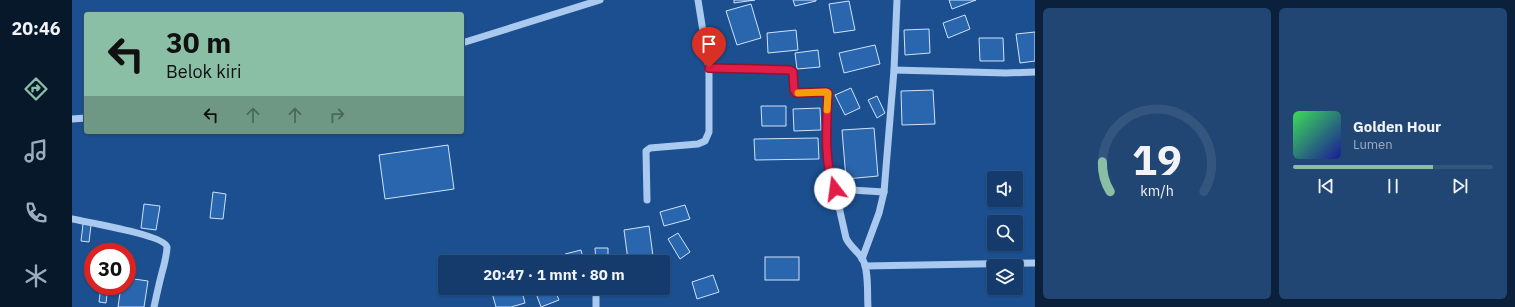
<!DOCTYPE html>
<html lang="id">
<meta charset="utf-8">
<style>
:root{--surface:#143b6b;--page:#214673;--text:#f1f3f6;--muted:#9dadc1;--line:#33557e;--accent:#8abfa5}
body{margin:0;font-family:"IBM Plex Sans",sans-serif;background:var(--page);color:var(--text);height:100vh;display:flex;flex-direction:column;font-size:15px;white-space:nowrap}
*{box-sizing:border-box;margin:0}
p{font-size:13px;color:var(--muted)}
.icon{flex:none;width:22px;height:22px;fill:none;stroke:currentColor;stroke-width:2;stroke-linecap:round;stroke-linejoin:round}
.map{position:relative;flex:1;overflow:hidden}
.panel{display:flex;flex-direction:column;gap:8px;padding:8px;background:#0b203b;width:480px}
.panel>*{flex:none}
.top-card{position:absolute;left:12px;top:12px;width:380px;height:122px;border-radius:4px;box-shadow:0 1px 3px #0004,0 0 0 1px var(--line);background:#8abfa5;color:#111;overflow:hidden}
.controls{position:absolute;left:915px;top:171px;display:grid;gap:8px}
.controls a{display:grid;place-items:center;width:36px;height:36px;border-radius:4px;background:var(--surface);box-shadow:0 1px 3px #0004,0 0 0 1px var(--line);font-size:20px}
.speed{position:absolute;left:12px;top:243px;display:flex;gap:8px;font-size:20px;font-weight:700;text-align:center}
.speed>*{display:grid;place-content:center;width:52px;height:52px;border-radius:50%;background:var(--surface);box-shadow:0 1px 3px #0004,0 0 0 1px var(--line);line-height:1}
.speed .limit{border:6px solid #d22;background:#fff;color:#111}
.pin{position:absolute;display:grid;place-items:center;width:34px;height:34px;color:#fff;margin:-41px -17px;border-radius:50% 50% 50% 0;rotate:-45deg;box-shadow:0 0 4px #0007}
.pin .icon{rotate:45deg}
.me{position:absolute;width:44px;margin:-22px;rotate:345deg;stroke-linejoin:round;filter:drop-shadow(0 0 3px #0008)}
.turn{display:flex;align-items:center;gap:14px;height:84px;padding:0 16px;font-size:18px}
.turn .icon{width:52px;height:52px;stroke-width:2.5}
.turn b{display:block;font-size:28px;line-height:34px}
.lanes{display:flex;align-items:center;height:38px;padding:0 16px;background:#0003;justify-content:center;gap:20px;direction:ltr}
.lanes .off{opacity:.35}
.panel .tile{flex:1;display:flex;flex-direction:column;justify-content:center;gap:6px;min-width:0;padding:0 14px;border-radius:6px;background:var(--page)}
.panel .dial{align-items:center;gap:0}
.dial svg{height:104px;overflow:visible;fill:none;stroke:var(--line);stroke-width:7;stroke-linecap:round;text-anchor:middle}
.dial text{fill:var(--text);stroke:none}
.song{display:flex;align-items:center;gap:12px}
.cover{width:48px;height:48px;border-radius:6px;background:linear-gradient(135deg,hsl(130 70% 55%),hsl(240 70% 35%))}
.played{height:4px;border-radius:2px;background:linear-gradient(90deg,var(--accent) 70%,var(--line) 70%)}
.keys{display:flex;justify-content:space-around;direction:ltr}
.panel .tiles{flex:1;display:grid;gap:8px;grid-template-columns:repeat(2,1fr)}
.trip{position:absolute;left:366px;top:255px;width:232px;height:40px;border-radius:4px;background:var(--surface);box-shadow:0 1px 3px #0004,0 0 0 1px var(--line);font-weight:700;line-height:40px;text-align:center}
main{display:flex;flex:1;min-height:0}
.tab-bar{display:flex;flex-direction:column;width:72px;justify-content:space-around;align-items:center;background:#08182b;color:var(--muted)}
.tab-bar .icon{width:28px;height:28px}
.tab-bar .active{color:var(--accent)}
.tab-bar b{font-size:18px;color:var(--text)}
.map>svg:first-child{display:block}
.building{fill:#2a66ad;stroke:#cfe3fa}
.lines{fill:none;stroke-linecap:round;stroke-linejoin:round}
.minor{stroke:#a9c9ee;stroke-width:7}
.route-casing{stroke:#92132f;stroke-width:10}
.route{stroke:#e11d48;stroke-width:7}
.slow{stroke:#f59e0b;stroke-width:7}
</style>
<main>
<nav class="tab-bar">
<b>20:46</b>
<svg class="icon active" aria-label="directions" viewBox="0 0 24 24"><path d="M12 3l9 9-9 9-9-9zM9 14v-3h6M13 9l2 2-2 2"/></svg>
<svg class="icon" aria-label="music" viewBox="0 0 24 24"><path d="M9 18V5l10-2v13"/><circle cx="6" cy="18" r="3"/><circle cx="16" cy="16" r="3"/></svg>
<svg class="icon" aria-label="phone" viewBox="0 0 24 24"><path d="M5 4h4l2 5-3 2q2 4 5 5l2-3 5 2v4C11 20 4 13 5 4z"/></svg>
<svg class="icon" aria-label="climate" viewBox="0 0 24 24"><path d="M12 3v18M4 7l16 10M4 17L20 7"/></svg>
</nav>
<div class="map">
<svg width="963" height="307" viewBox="0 0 963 307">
<rect width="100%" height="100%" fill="#1b4f8f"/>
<g class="building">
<polygon points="662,0 683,0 662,3"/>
<polygon points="721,0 744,0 744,1 723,6"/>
<polygon points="877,0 904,0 880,9"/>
<polygon points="777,1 783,30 762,33 757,4"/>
<polygon points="679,4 689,38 665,45 654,11"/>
<polygon points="893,15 898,29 876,38 871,23"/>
<polygon points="857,29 858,53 833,55 832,30"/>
<polygon points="724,30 726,50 696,53 695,33"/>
<polygon points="963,32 963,61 948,63 944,34"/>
<polygon points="907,38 931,38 932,61 908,61"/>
<polygon points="803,45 808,64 772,73 767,53"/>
<polygon points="746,50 748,67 725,69 723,53"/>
<polygon points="779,88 788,108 773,115 763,95"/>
<polygon points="861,90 863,124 830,125 829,91"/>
<polygon points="805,96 813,113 805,118 796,100"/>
<polygon points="689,106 714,106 714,126 690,126"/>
<polygon points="748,108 749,130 722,131 721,109"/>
<polygon points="802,128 806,176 774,179 770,130"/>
<polygon points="746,138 747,159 683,160 682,139"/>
<polygon points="376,145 382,189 313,199 307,155"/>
<polygon points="141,192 154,194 151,219 138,218"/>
<polygon points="72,204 88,206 84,230 69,228"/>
<polygon points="613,205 618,219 592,226 588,212"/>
<polygon points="11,224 19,225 17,242 9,241"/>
<polygon points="577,226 581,256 556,260 552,230"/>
<polygon points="606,233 618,252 608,259 596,239"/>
<polygon points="523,248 536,248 536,262 524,262"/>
<polygon points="509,250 512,262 495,262 493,254"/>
<rect x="693" y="257" width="34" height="23"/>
<polygon points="641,275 647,292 625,299 620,282"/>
<polygon points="55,278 76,281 72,307 46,307 49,286 55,286"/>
<polygon points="29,286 36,286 34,303 27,302"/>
<polygon points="441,288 449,288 453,303 439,307 424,307 420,293"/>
<polygon points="462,288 482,288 487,300 469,307"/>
</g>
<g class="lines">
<g class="minor">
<path d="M626,0l11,69 81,1 3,2 1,18 2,3 30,-1 2,1c-1,27 -5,72 7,96l49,3"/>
<polyline points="390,43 528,0"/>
<polyline points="822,70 934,73 963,72"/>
<polyline points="0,119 14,118"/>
<path d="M763,189l11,49c4,9 13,14 17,22 6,12 4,34 5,47"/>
<polyline points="575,200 574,151 578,148 626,144 633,141 637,132 637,69"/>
<path d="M0,219c13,3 93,16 95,28 0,6 -2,13 -3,18 -4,14 -7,28 -10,42"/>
<polyline points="790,259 807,213 812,192 822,70 825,0"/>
<polyline points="793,266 963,263"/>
<polyline points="524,307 524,297"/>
</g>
</g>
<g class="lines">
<g class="route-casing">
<path id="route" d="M637,68l81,2 3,2 1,18 2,3 30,-1 2,1c-1,27 -5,72 7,96"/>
</g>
<use href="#route" class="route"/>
<polyline class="slow" points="726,93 754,92 756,93 755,110"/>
</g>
</svg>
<div class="controls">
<a><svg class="icon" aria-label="sound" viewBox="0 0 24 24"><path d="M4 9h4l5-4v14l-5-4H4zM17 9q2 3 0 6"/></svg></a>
<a><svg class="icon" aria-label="search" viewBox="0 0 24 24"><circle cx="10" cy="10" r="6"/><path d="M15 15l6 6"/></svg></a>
<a><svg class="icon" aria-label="layers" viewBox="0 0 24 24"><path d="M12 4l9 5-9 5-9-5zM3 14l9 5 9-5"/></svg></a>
</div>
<div class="speed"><div class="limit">30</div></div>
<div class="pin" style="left:637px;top:68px;background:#d93025"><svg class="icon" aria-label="arrive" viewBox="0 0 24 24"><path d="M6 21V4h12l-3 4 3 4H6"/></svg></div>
<svg class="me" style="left:763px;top:189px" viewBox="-20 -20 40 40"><circle r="19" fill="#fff"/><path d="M0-13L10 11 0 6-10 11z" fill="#e11d48"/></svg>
<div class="trip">20:47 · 1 mnt · 80 m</div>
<div class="top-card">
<div class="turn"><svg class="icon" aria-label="left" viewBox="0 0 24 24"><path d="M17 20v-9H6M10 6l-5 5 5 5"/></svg><div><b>30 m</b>Belok kiri</div></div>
<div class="lanes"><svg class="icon" aria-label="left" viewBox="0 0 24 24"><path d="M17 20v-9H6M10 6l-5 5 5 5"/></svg><svg class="icon off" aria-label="ahead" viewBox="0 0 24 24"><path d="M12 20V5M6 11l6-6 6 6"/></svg><svg class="icon off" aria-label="ahead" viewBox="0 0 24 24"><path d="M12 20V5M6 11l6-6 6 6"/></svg><svg class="icon off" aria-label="right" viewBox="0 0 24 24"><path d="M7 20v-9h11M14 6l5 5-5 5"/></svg></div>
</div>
</div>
<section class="panel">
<div class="tiles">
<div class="tile dial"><svg viewBox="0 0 100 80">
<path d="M14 69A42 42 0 1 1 86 69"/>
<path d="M14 69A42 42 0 0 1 8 46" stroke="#8abfa5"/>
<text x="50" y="56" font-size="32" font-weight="700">19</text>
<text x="50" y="72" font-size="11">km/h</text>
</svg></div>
<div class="tile">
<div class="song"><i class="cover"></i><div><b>Golden Hour</b><p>Lumen</p></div></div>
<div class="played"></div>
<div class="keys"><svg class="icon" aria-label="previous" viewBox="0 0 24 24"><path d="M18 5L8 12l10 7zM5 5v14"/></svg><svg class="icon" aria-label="pause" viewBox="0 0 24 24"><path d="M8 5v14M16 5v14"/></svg><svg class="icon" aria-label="next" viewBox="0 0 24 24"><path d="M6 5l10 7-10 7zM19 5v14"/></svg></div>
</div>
</div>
</section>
</main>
